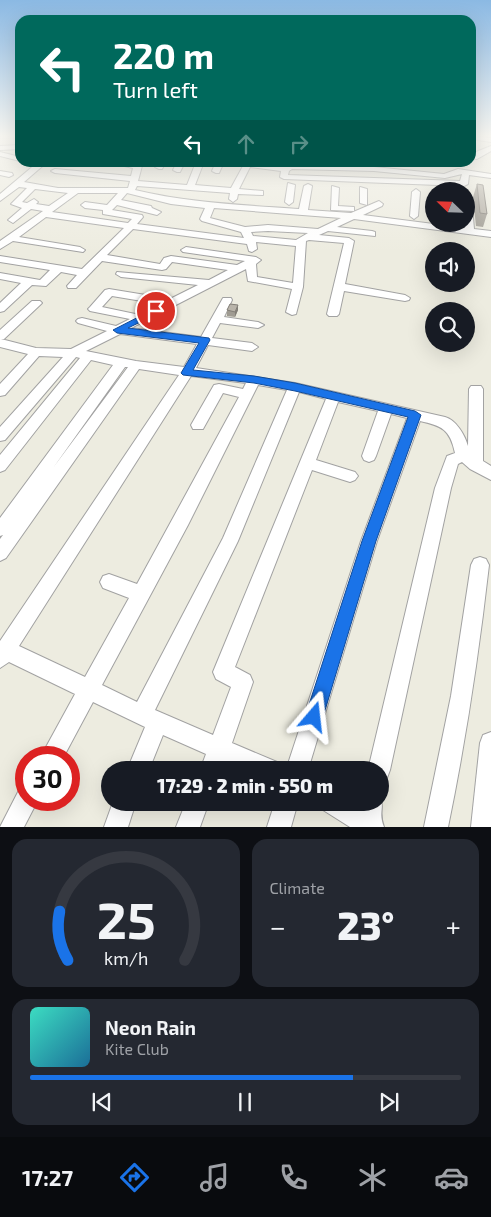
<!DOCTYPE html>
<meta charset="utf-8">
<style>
:root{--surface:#171b24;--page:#242831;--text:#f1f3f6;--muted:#9ea1a6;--line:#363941;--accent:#1a73e8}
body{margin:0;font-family:"Exo 2",sans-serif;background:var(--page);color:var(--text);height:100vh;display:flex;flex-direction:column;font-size:19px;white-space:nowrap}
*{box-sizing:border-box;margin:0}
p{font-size:16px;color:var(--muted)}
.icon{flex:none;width:28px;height:28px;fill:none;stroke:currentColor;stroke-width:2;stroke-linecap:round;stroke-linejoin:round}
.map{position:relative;height:827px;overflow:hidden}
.sheet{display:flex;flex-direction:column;gap:12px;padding:12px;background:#0d0f14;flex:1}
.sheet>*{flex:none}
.banner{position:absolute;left:15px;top:15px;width:461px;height:152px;border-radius:15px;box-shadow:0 5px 20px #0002;background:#00695c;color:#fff;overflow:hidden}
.needle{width:32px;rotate:293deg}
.buttons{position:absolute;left:425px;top:182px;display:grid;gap:10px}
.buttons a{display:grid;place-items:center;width:50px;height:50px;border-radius:50%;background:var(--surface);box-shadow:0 5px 20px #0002;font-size:25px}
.speed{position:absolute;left:15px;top:746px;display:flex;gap:10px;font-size:25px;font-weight:700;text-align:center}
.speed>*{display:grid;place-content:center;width:65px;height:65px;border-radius:50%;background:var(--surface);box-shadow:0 5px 20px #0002;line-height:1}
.speed .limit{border:8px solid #d22;background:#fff;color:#111}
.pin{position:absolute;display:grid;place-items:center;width:42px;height:42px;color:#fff;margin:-21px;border:2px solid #fff;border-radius:50%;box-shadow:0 1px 5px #0007}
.me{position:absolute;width:55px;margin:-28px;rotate:17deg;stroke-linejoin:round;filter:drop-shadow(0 0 4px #0008)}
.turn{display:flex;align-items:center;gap:18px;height:105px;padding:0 15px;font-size:22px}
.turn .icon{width:65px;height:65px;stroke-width:2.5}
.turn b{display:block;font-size:35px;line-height:42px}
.lanes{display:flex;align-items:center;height:48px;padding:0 15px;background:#0003;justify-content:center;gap:25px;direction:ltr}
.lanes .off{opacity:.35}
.big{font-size:38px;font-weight:800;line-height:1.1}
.sheet .card{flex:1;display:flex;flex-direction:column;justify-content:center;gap:8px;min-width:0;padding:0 18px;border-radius:15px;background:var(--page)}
.sheet .dial{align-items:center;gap:0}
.dial svg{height:130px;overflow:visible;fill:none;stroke:var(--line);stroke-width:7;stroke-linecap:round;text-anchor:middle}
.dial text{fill:var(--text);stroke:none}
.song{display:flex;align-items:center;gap:15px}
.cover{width:60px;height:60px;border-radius:8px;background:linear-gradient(135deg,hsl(170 70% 55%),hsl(200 70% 35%))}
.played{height:5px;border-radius:2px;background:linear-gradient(90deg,var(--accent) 75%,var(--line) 75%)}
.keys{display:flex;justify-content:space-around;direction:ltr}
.heat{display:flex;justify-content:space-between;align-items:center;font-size:28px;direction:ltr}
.sheet .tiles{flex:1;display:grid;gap:12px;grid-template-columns:1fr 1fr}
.card:last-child{grid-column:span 2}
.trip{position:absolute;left:101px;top:761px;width:288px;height:50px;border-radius:25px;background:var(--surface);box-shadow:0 5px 20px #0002;font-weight:800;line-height:50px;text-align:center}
.tabs{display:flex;height:80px;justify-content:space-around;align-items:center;background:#090b0e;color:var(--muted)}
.tabs .icon{width:35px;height:35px}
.tabs .active{color:var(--accent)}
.tabs b{font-size:22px;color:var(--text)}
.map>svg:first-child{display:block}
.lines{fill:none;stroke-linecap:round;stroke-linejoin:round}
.minor-casing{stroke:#a2a2a2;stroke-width:2}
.minor{fill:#fff;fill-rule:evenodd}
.wall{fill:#9f9b92}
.shaded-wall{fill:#827e77}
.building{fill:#b9b4aa;stroke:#827e77}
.route{fill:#1a73e8;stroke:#114b97}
</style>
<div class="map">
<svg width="491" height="827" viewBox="0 0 491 827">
<rect width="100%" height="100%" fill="#edece0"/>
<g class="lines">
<g class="minor-casing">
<g id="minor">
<polygon points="471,136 491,138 491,142 471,139"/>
<polygon points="20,145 20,149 0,150 0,146"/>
<polygon points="491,146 491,151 477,159 471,159 471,154"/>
<polygon points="0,152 20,157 20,161 0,156"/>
<path d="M38,162l8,1 -22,19 34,6h70l2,-7 -75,-8 -4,-2 4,-2 76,7 2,-8 -26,-6 28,2 8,-2 -5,19 49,4 9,-23h8l-9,23 36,3 12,-22 -13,-4h24l31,5 4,-3 85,3 70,7 14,-5 33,5v4l-22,-3 -1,9 -4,2 -180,-7 -4,-2 1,-6 -31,-4 -11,22 24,2v4l-25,-1 -1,5 -4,3 -4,-3 1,-6 -93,-7 -2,4c54,13 109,15 164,19l5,-23 4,-2 4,2 -4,24 43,3 28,-12 4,3 -1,2 -19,9 102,13 2,-36 4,3 3,34 17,2v6l-137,-18 -17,8 35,4 3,1v4l-47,-5 -9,4 30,3 5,3 -9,43 60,11 5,3 -1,2 -4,1 -61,-10 -5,23 -2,2h-8l-2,-2 17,-71 -35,-3 -3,1 -3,46 -7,27 -4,1 -6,-3 6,-23 -44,-8 -2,-12 -115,59 70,9 22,-39h8l1,2 -8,17 34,5 6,3 -6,3 -38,-5 -8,15 40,5 6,4 -6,4 -44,-6 -12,23 99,15 150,34c11,3 20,18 23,29l1,-57 2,-3h10l2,3v72l8,5v14l-21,-11 -8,-7 -4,2 -7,24 -61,282 -3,8 -7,3v-11h-12l67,-282 12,-32 8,-3c-5,-24 -13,-27 -35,-32l-43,120 -69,229h-22l75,-229 46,-123 -16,-4 -15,42 -2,4 -5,2 -5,-2 -2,-4 16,-45 -40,-9 -22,58 39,12 3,4 -3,4 -5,2 -38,-12 -77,197 15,8 3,7 -21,61 45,19 3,8h-37l-18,-8 -3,8h-22l6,-16 -43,-19 -14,35h-22l18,-43 -52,-25 -30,56h-23l35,-64 -66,-32 -9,6v-27l179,-266 -40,-6 -133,189 -6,3v-22l3,-4 -3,1v-18l113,-153 -22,-5 -86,110 -5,2v-17l80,-97 -4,-1 -71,83 -5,1v-14l63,-70 -24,-1 -34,39 -5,1v-12l28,-30 -28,-7v-17l32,-29h8l2,2 -2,2 -36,34h-3l35,9 35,1 36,-18 -29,-8 -2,-2 2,-2 4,-1 34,8 14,-7 -40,-8 -2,-2 2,-2 15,-17 4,-1 61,10 28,-14 -77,-8 -5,-3 1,-2 92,8 19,-10 -56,-8 -6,7 -4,1 -60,-9 -26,27h-8l-1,-2 10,-11 -16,-3 -15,14 -14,-1 -28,26 -4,1v-9l21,-20 -21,-4v-6l40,7 10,-10 -50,-8v-6l82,13 42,-41 -78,-11 -27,20 61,10 5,3 -2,2 -70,-11 -13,8v-8l43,-30 -12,-2 -18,14 -5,-3 14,-12 -11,-4 16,-16 -8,-1 -19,14v-7zM292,169l82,2 71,7 17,-4 -2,7 -172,-6 1,-4zM35,189l33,4 -19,13 -13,-2 2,-2 -4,-3 -7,4 -5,-1zM78,193h40l-11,12 -22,-3 -4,3 4,3 18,2v4l29,5 -4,4 -76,-11zM127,193l44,11 34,4 -5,11 2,2 39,11 3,6 -107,-14 6,-7 -1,-2 -30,-5 5,-5 40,10 4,-3 -9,-4 -1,-2 -30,-6zM214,208l127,10 -23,11 -50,-4 -23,2 -35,-9zM133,229l114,15 2,7 3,1 5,-3 -1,-7 40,4 -3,37 -36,-6 -1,-13 5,-4 -5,-3 -70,-10 -5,3 2,2 62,9 -8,4 -66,-9 -7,2 -4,6 -53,-9zM268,231l40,2 -12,7 -43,-4 -2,-4zM112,296l48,8 -20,11 -38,-8zM120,334l77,10 -13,23 -48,-6 -50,-10zM125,367h3l-75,101zM191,376l55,7 -3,6 -24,-5 -5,1 -23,40 2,4h10l20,-36 16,4 -102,187 -28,-10 -6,2 -3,6 3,6 26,10 -44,79 -66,-31zM258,385l29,5 -64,148 -86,164 -35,-17 86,-160zM299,392l27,7 -113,273 3,7 15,8 -18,48 -58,-25 83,-169z"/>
<polygon points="81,162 103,162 100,164"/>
<polygon points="158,162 166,162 162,169 159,169 155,167"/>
<polygon points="177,162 185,162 180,172 177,172 173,170"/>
<polygon points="216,162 224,162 219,173 216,173 212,171"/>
<polygon points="0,171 12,173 13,175 9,177 0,175"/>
<polygon points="288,183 295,185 293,202 289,205 285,202"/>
<polygon points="332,186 339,188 338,206 354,207 354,211 331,210"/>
<polygon points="360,187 367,189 367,205 360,203"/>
<polygon points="416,189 420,192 418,216 414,219 410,216 412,192"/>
<path d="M480,557l6,2 3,6c-10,88 -23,175 -41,262h-24l27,-131 20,-131 3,-6z"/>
<polygon points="491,732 491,827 471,827 480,743 483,735"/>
<polygon points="26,789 26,800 38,800 24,827 0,827 18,792"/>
<path d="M380,796c5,12 -2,16 4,31h-34l-27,-17 -3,-8h34l5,4v-4h21z"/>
<polygon points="113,802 136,802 128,827 104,827"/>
<polygon points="186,802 209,802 200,827 176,827"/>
<polygon points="275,802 298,802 291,827 267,827"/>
</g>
</g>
<use href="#minor" class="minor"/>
</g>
<g class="wall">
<polygon points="477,184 487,214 483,227 476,226 473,197"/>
<polygon points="227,310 238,310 235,317 227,316"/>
</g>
<polygon class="shaded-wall" points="238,305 238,310 235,317 235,312"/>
<g class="building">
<polygon points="477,184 483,185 487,214 480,213"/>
<polygon points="230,304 238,305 235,312 227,310"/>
</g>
<linearGradient id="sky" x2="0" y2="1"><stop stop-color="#8bb9e3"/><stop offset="0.54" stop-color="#f7f6f1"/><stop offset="1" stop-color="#f7f6f1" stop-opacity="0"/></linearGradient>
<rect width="491" height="252" fill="url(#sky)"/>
<polygon class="route" points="156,308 160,311 159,313 128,328 209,338 210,340 193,370 254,376 295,383 415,411 421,415 376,541 323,717 320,723 314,725 308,723 305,717 362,541 408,417 295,391 254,383 183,375 181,373 199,343 117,333 113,330"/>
</svg>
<div class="buttons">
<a><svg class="needle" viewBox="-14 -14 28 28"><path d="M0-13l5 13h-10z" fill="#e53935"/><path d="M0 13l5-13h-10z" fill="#9ea1a6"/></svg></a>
<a><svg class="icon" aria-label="sound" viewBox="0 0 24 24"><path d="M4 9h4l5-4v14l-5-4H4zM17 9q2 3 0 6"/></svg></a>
<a><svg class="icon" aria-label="search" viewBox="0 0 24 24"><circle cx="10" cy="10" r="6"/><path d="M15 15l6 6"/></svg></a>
</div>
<div class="speed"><div class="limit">30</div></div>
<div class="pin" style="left:156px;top:311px;background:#d93025"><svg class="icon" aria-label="arrive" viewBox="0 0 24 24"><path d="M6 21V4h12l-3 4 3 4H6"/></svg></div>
<svg class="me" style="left:314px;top:717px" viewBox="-20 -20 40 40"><path d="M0-17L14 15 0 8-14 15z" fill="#1a73e8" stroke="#fff" stroke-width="4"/></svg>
<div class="trip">17:29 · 2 min · 550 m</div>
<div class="banner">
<div class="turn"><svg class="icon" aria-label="left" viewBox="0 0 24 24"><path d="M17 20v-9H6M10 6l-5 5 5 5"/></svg><div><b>220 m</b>Turn left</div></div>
<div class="lanes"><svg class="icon" aria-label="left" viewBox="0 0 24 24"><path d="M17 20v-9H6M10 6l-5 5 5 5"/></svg><svg class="icon off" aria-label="ahead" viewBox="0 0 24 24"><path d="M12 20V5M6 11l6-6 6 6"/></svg><svg class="icon off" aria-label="right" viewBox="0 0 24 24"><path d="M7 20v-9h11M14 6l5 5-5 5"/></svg></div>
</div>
</div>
<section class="sheet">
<div class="tiles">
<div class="card dial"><svg viewBox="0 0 100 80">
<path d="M14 69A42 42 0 1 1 86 69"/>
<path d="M14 69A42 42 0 0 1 9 39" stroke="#1a73e8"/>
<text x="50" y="56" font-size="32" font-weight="700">25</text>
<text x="50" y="72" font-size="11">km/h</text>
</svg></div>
<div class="card"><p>Climate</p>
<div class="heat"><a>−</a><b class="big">23°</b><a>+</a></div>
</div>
<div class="card">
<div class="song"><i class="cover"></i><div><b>Neon Rain</b><p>Kite Club</p></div></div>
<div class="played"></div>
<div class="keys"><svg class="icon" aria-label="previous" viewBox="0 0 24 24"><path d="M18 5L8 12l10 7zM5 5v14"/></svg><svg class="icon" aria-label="pause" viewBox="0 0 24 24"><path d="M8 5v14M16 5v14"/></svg><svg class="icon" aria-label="next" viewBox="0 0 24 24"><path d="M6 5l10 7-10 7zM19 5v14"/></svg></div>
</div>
</div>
</section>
<nav class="tabs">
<b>17:27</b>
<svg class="icon active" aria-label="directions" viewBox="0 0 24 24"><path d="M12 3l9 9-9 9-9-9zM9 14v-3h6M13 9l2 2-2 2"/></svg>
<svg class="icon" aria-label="music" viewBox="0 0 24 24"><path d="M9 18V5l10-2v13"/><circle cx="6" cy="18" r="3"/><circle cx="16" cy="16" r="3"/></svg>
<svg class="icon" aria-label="phone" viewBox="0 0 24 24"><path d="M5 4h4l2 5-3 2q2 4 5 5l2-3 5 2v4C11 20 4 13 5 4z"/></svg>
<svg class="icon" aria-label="climate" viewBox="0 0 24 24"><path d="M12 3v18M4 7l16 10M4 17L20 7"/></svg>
<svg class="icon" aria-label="car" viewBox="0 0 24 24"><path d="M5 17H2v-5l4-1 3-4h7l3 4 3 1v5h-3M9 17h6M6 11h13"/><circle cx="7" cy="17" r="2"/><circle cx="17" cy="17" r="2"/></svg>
</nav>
